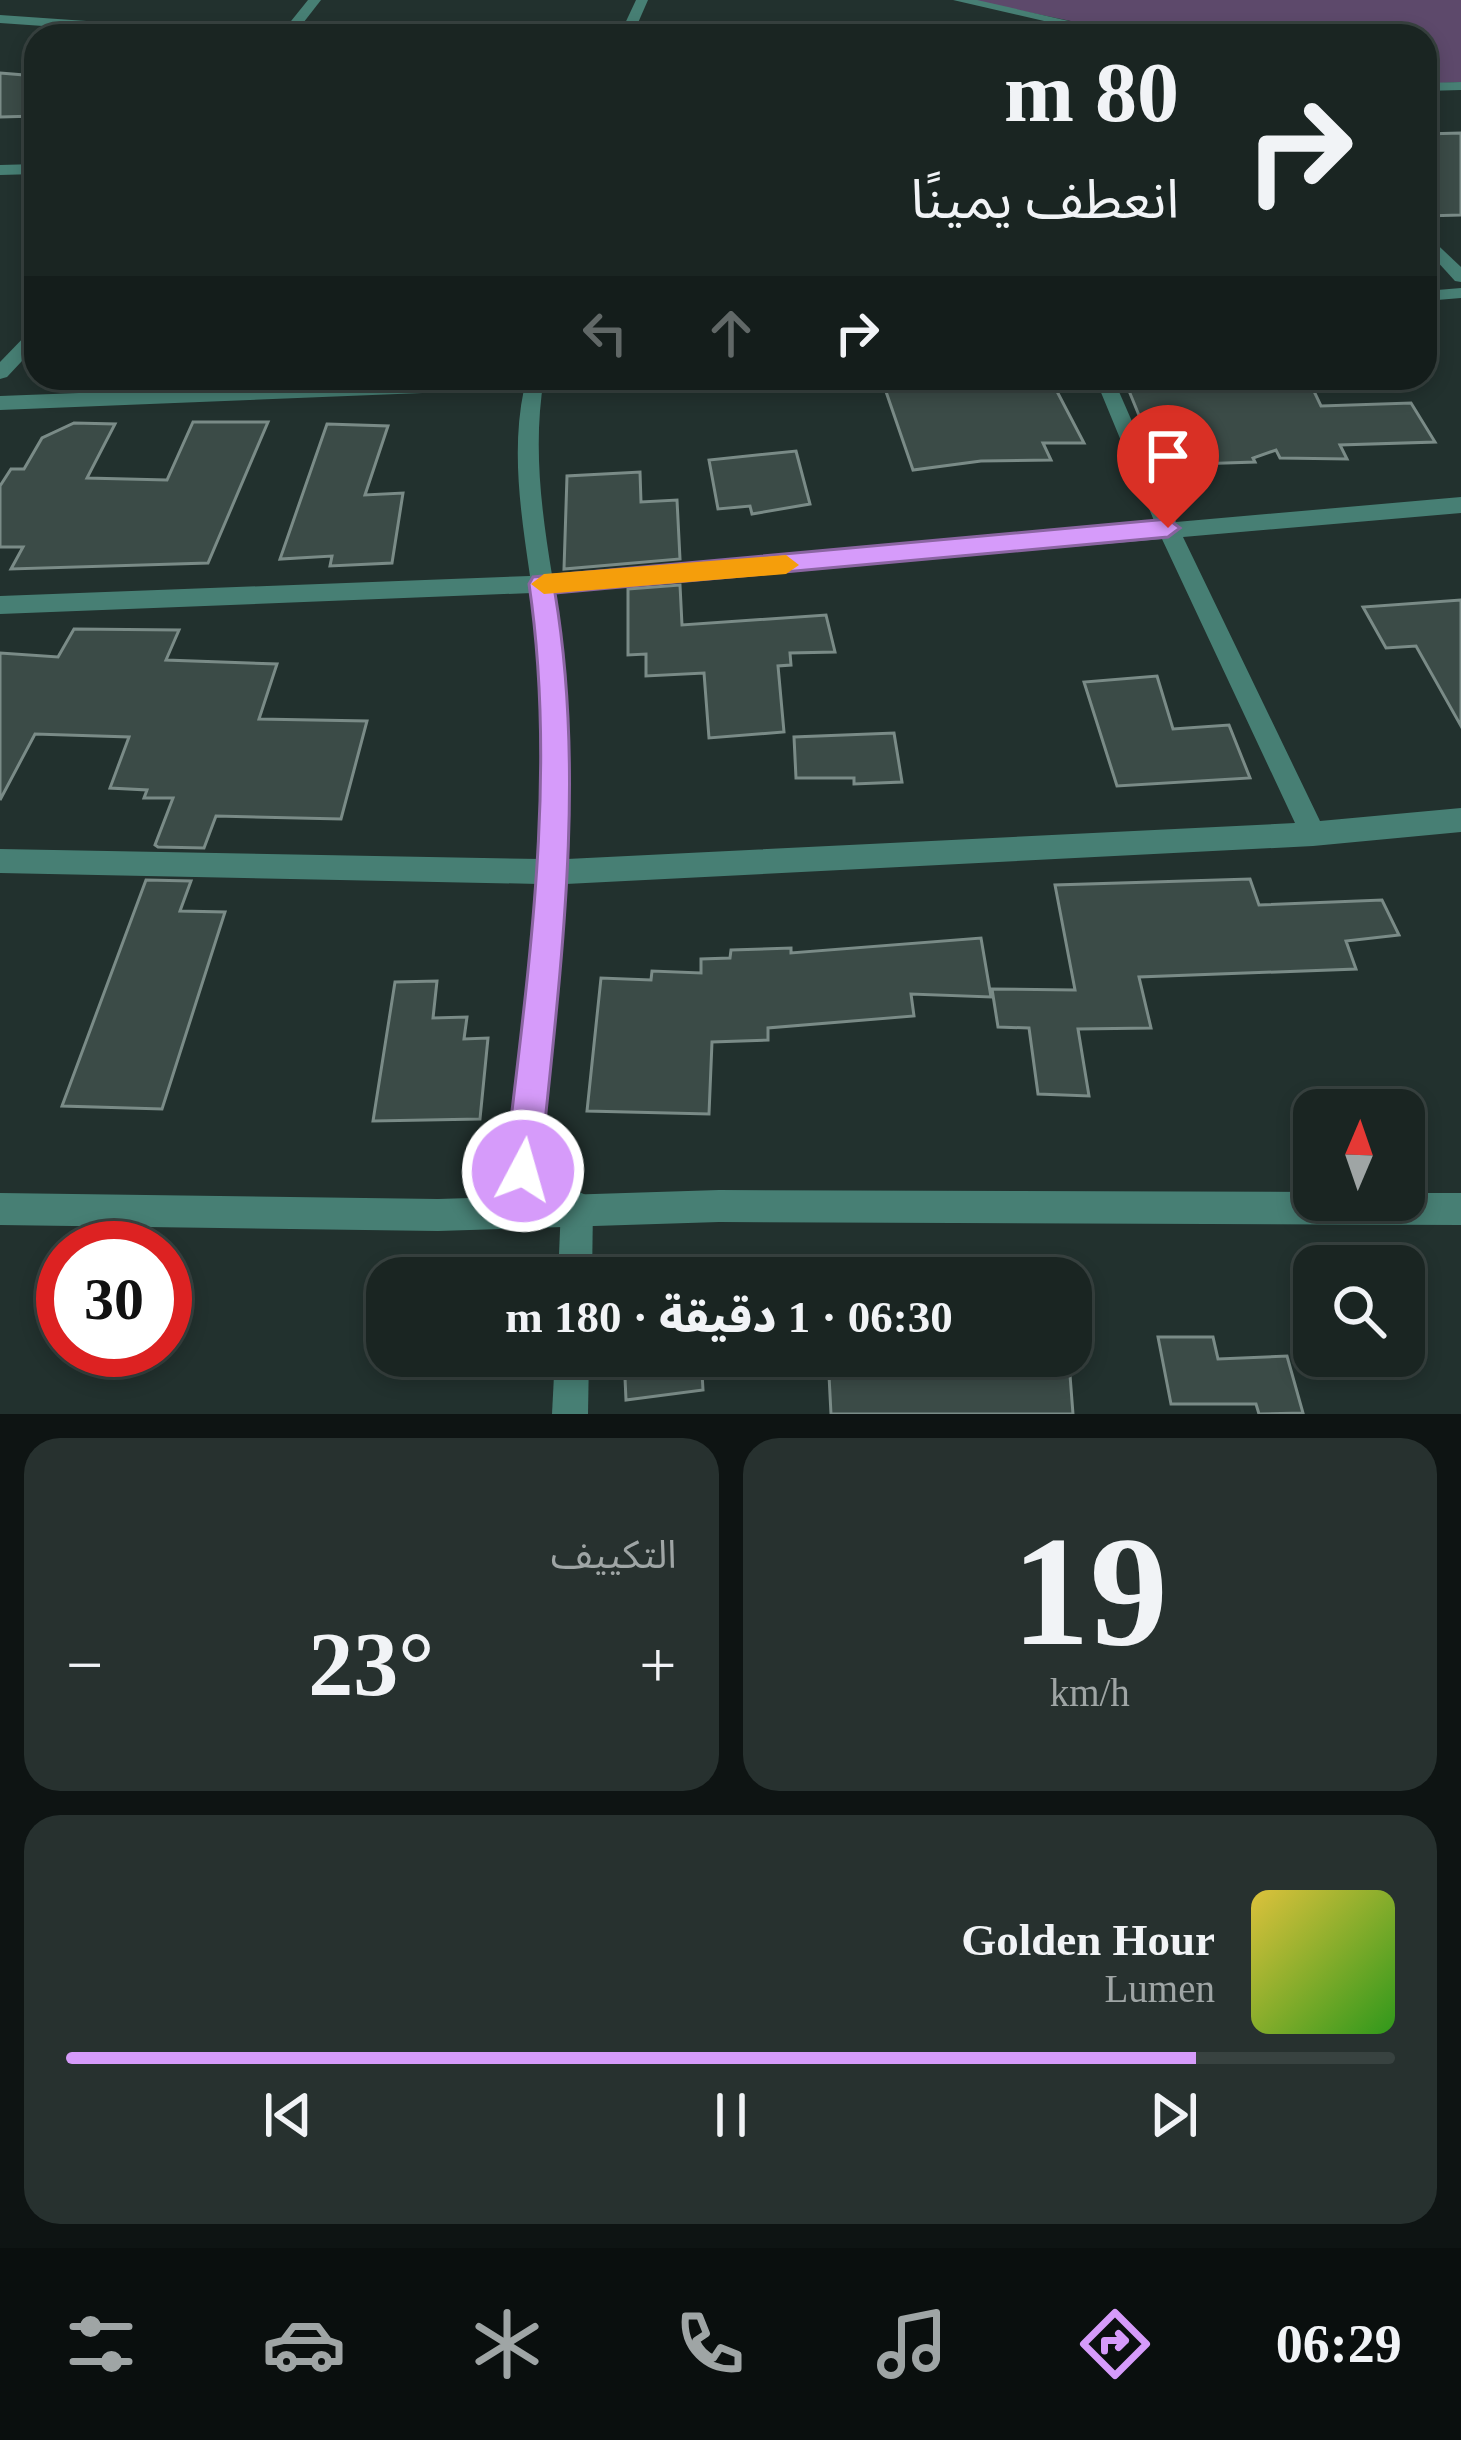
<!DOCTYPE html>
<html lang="ar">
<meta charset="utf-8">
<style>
:root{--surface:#1a2522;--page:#27312f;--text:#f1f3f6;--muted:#9fa5a5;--line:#384240;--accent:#d69bfa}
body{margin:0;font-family:"Times New Roman","Noto Sans Arabic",serif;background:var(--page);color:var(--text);direction:rtl;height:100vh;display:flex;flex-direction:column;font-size:45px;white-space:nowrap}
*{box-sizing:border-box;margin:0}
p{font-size:39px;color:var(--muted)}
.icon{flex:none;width:66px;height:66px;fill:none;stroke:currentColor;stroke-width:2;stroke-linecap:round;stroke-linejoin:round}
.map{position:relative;height:1414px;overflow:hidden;direction:ltr}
.side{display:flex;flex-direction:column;gap:24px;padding:24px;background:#0e1413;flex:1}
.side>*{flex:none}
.banner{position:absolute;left:24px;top:24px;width:1413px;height:366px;border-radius:36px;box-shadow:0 6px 18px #0003,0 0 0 3px var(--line);direction:rtl;background:#1a2522;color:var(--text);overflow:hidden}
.needle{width:78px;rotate:2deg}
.buttons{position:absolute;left:1293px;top:1089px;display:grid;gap:24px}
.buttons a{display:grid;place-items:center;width:132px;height:132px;border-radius:24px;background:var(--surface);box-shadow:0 6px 18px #0003,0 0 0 3px var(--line);font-size:60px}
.speed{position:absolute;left:36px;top:1221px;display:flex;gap:24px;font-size:60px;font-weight:700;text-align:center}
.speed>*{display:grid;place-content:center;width:156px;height:156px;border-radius:50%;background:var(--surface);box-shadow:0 6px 18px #0003,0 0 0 3px var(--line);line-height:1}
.speed .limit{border:18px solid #d22;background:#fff;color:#111}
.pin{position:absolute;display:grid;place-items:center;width:102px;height:102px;color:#fff;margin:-123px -51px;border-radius:50% 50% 50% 0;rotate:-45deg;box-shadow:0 0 12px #0007}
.pin .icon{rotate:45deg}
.me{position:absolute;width:132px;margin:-66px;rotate:6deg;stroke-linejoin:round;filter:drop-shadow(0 0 9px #0008)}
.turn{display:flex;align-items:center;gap:42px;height:252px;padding:0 60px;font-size:54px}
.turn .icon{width:156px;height:156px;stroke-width:2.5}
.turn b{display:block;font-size:84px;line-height:102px}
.lanes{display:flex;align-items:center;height:114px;padding:0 60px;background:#0003;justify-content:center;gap:60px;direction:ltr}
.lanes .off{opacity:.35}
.big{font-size:90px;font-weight:800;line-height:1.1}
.side .tile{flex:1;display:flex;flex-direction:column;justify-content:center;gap:18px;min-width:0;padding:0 42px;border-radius:36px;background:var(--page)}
.side .dial{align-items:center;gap:0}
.dial b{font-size:156px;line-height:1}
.song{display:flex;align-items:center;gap:36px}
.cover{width:144px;height:144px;border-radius:18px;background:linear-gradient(135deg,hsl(50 70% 55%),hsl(110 70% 35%))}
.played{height:12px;border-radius:6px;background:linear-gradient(90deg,var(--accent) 85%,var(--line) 85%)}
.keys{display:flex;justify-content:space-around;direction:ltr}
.heat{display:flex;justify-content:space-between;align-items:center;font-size:66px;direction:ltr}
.side .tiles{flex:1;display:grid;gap:24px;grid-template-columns:1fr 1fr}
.tile:last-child{grid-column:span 2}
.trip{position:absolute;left:366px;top:1257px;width:726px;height:120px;border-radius:36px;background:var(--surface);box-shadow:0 6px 18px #0003,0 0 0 3px var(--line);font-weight:800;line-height:120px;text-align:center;direction:rtl}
.tabs{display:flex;height:192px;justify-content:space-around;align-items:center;background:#0a0f0e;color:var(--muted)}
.tabs .icon{width:84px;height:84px}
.tabs .selected{color:var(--accent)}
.tabs b{font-size:54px;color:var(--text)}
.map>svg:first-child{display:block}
.green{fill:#5d496b}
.building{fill:#3b4b47;stroke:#7a8b87;stroke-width:3}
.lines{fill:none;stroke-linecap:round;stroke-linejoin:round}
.minor{fill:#477f74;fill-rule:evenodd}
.tertiary{fill:#477f74;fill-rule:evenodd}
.route{fill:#d69bfa;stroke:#8b65a2;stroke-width:3}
.slow{fill:#f59e0b}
</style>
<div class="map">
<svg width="1461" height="1414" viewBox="0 0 1461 1414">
<rect width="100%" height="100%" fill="#22312e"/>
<polygon class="green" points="969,0 1461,0 1461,82 1425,84 1425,36 1144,36"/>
<g class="building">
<polygon points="0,73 36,76 36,116 0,117"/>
<polygon points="1461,133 1461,215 1425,216 1425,134"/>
<polygon points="1050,378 1084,443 1043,443 1051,460 981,461 913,470 882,380"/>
<polygon points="1219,379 1223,386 1312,387 1321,406 1411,403 1435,442 1340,445 1347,459 1280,458 1276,450 1253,458 1255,462 1195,464 1192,456 1156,457 1125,381"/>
<polygon points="193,422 268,422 208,563 11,569 23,547 0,547 0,486 11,469 24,469 42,438 74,423 115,424 87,478 167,480"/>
<polygon points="327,424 388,426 365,495 403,493 392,563 330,566 332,556 280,559"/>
<polygon points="796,451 810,504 752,514 750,506 718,509 709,460"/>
<polygon points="640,472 641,502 677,500 680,559 564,569 567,476"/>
<polygon points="680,585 682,625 826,615 835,652 790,653 791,665 778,666 784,732 709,738 704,673 646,676 646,654 628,655 628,589"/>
<polygon points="1461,600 1461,726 1416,646 1386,648 1363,607"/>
<polygon points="74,629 179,630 166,660 277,664 259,719 367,721 341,819 216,816 204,848 158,847 155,845 173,798 144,798 147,790 110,788 129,737 35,734 0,800 0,653 58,657"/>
<polygon points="1157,676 1173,729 1229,725 1250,778 1117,786 1084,682"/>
<polygon points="894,733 902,782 854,784 854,778 796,778 794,737"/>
<polygon points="1250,879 1259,905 1382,900 1399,935 1346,941 1356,969 1139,977 1151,1028 1078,1029 1089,1096 1038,1094 1029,1028 998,1027 992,989 1075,990 1055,885"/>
<polygon points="146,880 191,881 180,911 225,912 162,1109 62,1106"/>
<polygon points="981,938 991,997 911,994 914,1016 768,1028 768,1040 712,1042 709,1114 587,1111 601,978 651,980 652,971 701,973 701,959 730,958 731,950 791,948 791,953"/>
<polygon points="437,981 433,1018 467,1017 464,1039 488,1038 480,1119 373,1121 395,982"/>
<polygon points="1158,1337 1213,1337 1218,1359 1287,1356 1303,1413 1259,1414 1256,1404 1171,1404"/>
<polygon points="624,1356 701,1356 703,1390 626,1400"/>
<polygon points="828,1356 1009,1356 1069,1362 1073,1414 831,1414"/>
</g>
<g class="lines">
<g class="minor">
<polygon points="308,0 321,0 293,36 279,36"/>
<polygon points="636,0 648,0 634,32 864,32 871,36 529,36 536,32 621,32"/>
<polygon points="953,0 977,0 1135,36 1109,36"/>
<polygon points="0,15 245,32 252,36 187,36 0,23"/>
<polygon points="1461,82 1461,90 1425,91 1425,83"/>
<polygon points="36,164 36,174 0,175 0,165"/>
<polygon points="1425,233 1461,267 1461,282 1455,281 1425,248"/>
<polygon points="1461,288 1461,298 1425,301 1425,291"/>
<polygon points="36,329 36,346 7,377 0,379 0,362 30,331"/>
<path d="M476,378h68c-11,66 -3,130 8,197l603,-52 -60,-145h18l63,144 285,-25v16l-278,24 137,284 141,-13v24l-148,14 -747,38 -32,329 -5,11 -11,5 -11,-5 -5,-11 37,-329 -539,-11v-24l541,10 -1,-216 -8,-50 -532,21v-18l530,-20c-9,-62 -19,-125 -6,-187l-524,21v-14zM1162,539l133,284 -728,36 -5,-216 -8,-52z"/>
<polygon points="577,1191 588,1196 593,1207 592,1278 558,1278 561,1207 566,1196"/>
<polygon points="555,1356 589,1356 588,1414 552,1414"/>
</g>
<polygon class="tertiary" points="719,1190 1314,1192 1314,1200 1404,1200 1404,1193 1461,1193 1461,1225 719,1222 438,1231 0,1225 0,1193 438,1199"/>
</g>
<path class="route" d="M1168,519l12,9 -12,9 -613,56c32,190 4,387 -15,578l-5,12 -12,5 -13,-5 -5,-12c22,-194 53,-392 24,-587l4,-7z"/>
<polygon class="slow" points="786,555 799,565 786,574 544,594 531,584 544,574"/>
</svg>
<div class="buttons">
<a><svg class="needle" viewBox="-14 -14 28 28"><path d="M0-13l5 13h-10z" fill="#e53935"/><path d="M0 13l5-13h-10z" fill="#9fa5a5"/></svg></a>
<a><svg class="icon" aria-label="search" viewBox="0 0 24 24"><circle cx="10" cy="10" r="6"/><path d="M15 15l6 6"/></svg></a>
</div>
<div class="speed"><div class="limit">30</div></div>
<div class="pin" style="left:1168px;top:528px;background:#d93025"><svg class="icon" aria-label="arrive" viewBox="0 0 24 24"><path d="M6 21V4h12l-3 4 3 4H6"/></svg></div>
<svg class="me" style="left:523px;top:1171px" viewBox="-20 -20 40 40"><circle r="17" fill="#d69bfa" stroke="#fff" stroke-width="3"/><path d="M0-11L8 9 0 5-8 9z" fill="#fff"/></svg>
<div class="trip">06:30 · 1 دقيقة · 180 m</div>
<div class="banner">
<div class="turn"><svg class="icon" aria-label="right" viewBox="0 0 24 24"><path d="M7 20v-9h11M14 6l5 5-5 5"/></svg><div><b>80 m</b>انعطف يمينًا</div></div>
<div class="lanes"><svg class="icon off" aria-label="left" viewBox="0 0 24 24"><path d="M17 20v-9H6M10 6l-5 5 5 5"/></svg><svg class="icon off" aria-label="ahead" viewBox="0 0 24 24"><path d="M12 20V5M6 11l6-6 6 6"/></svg><svg class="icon" aria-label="right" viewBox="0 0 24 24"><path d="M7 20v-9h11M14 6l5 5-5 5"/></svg></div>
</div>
</div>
<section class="side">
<div class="tiles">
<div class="tile dial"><b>19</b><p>km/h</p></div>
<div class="tile"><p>التكييف</p>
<div class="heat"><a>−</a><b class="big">23°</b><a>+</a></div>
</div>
<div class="tile">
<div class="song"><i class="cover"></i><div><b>Golden Hour</b><p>Lumen</p></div></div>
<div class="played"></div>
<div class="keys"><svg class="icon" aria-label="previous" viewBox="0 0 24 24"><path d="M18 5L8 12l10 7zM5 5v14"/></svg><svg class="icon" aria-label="pause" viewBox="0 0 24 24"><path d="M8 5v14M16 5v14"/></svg><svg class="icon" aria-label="next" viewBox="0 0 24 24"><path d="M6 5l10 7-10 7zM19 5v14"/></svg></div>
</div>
</div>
</section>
<nav class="tabs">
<b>06:29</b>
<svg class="icon selected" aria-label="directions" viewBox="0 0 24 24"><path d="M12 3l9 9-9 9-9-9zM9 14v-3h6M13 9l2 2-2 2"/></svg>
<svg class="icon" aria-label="music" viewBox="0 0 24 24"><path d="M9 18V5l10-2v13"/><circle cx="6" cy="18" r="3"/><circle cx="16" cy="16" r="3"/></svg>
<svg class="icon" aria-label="phone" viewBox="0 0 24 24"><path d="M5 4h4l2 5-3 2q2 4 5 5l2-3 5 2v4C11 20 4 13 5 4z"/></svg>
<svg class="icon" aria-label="climate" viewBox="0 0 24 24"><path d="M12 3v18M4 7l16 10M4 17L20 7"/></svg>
<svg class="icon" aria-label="car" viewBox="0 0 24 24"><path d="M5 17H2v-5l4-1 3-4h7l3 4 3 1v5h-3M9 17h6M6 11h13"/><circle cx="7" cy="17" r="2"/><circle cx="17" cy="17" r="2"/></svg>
<svg class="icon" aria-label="filters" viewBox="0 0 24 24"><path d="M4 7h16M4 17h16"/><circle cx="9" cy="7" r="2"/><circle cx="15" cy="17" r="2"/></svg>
</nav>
